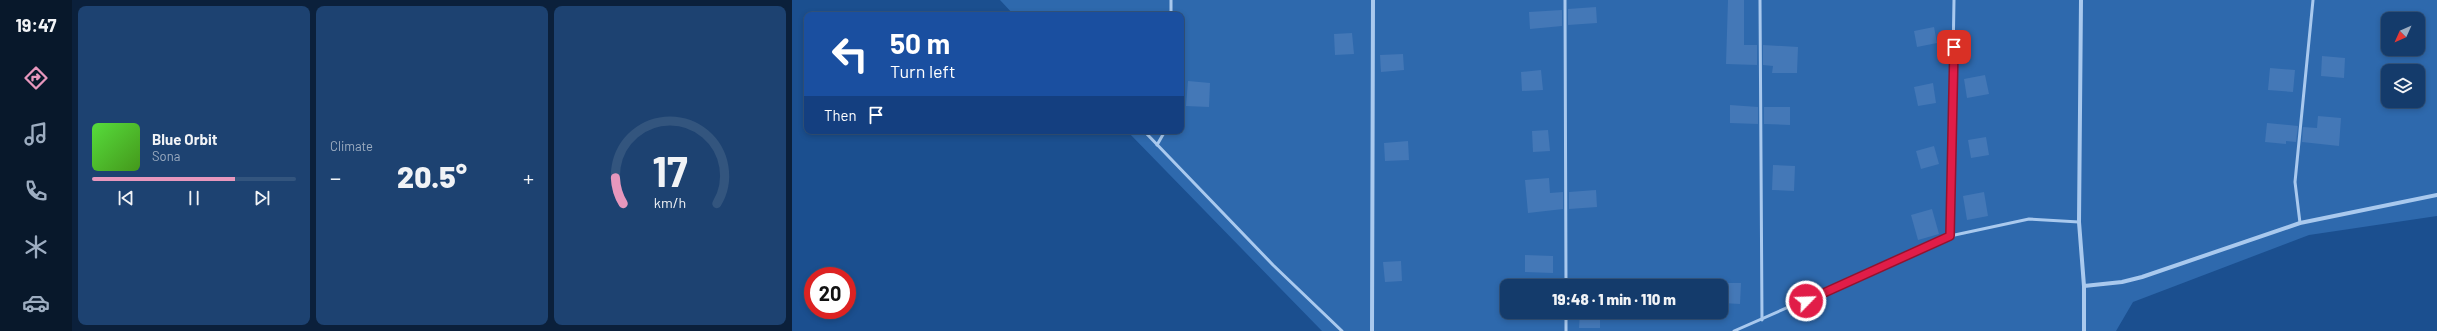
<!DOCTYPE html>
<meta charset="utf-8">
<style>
:root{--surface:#143b6b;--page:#1d4271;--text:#f1f3f6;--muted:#9dadc1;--line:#33557e;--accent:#e797bd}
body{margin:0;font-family:Barlow,sans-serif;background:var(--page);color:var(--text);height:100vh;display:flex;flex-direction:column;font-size:15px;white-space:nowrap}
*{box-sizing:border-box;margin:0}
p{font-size:13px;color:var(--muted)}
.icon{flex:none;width:22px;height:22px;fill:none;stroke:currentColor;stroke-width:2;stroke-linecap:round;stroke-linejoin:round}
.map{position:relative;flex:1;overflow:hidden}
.sheet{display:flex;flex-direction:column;gap:6px;padding:6px;background:#0b203b;width:720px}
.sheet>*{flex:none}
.top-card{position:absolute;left:12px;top:12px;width:380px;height:122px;border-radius:8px;box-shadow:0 2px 6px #0003,0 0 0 1px var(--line);background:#1a4fa0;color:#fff;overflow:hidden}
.needle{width:26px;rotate:225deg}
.controls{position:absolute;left:1589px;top:12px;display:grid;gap:8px}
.controls a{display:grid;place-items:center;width:44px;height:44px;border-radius:8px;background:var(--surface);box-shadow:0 2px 6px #0003,0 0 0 1px var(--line);font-size:20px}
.speed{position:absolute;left:12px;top:267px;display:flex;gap:8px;font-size:20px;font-weight:700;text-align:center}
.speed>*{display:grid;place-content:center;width:52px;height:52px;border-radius:50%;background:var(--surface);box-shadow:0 2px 6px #0003,0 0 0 1px var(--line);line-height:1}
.speed .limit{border:6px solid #d22;background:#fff;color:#111}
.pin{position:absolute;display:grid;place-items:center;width:34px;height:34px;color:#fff;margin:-17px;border-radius:8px;box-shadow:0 2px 6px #0006}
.me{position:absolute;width:44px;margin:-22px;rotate:66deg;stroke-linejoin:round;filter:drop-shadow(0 0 3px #0008)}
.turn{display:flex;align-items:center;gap:14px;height:84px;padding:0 20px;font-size:18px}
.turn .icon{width:52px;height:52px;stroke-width:2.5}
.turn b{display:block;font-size:28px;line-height:34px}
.then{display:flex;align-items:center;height:38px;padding:0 20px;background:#0003;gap:8px;font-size:15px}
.big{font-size:30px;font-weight:800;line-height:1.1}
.sheet .card{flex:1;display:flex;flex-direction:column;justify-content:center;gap:6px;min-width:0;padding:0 14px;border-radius:8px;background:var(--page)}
.sheet .dial{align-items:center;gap:0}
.dial svg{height:104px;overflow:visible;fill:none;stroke:var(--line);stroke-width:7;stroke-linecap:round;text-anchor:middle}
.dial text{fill:var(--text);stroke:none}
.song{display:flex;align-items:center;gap:12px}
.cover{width:48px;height:48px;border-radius:6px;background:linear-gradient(135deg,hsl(110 70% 55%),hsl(100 70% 35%))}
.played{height:4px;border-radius:2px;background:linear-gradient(90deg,var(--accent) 70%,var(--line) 70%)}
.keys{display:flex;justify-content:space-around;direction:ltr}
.heat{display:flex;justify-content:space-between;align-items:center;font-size:22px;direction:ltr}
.sheet .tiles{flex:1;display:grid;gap:6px;grid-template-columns:repeat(3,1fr)}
.trip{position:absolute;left:708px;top:279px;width:228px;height:40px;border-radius:8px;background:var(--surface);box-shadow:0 2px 6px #0003,0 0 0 1px var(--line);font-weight:800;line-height:40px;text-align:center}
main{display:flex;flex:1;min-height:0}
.tabs{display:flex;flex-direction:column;width:72px;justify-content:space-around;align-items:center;background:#08182b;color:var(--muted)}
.tabs .icon{width:28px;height:28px}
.tabs .selected{color:var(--accent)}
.tabs b{font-size:18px;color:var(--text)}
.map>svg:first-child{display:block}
.green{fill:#2e69ad;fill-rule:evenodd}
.building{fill:#4478b7}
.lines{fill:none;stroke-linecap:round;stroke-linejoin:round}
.service{stroke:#a9c9ee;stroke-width:3}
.minor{stroke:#a9c9ee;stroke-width:4}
.route-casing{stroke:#92132f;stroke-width:10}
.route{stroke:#e11d48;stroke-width:7}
</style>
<main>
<nav class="tabs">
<b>19:47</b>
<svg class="icon selected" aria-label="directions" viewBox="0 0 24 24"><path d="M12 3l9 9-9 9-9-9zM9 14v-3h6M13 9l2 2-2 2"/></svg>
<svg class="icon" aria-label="music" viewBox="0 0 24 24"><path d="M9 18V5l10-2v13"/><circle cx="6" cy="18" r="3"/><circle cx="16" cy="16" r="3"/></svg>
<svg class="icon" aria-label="phone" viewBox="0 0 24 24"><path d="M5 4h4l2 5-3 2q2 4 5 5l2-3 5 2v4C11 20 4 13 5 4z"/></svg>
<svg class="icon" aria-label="climate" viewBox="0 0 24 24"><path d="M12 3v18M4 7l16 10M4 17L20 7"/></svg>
<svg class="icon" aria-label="car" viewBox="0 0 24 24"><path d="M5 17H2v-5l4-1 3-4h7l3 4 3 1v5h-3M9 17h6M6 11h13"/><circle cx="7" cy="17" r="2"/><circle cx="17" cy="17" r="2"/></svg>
</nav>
<section class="sheet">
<div class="tiles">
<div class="card">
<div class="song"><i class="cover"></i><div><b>Blue Orbit</b><p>Sona</p></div></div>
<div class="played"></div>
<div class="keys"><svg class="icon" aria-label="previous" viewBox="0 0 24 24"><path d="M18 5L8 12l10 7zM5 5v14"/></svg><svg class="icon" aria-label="pause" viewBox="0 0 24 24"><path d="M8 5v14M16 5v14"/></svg><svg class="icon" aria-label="next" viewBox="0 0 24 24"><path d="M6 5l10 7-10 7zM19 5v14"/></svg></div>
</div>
<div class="card"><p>Climate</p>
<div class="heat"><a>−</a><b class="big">20.5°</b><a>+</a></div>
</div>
<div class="card dial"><svg viewBox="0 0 100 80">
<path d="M14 69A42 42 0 1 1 86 69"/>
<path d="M14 69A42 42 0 0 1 8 49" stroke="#e797bd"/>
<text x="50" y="56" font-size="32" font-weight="700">17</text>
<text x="50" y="72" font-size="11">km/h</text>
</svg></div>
</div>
</section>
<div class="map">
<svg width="1645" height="331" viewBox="0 0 1645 331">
<rect width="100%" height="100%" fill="#1b4f8f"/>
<path class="green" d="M208,0h1437v216l-128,19 -176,67 -17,29h-794l-195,-200h54v-116h-167zM1596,19h30v30h-30zM1596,71h30v30h-30zM715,286h214v26h-214z"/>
<g class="building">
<polygon points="936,0 952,0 952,45 965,45 965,65 934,64"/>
<polygon points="804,7 805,23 776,25 776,9"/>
<polygon points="770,10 770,26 738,29 737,12"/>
<polygon points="1142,27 1145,43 1125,47 1122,31"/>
<polygon points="560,33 562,54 543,55 542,34"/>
<polygon points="971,45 1006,47 1005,73 980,73 981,66 971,65"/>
<polygon points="611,54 612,70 589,72 588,55"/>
<polygon points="1530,56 1553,58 1552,78 1529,76"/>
<polygon points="1478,68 1503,70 1501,92 1476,90"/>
<polygon points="749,70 751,90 730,91 729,72"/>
<polygon points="1193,75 1197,94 1175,98 1172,79"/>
<polygon points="396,81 418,83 417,107 394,106"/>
<polygon points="1141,83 1144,103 1126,106 1122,87"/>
<polygon points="938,105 966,107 966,124 938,123"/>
<polygon points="972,107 998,107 998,125 972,124"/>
<polygon points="1526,116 1549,118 1547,146 1510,142 1511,127 1525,128"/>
<polygon points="1475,123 1506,126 1504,142 1494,141 1494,144 1473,142"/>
<polygon points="756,130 758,151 741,152 740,131"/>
<polygon points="1194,137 1197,155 1179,158 1176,140"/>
<polygon points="616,141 617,160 593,161 592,143"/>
<polygon points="1142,146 1147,164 1129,169 1124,151"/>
<polygon points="981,165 1003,166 1002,191 980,190"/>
<polygon points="757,178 758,193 771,192 771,209 736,213 733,180"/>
<polygon points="804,190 805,207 777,209 777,192"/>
<polygon points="1192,192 1196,216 1175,220 1171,196"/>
<polygon points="1140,209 1147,234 1126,240 1119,215"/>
<polygon points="733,255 761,256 761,273 733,272"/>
<polygon points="609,261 610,281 593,282 591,262"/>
<polygon points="932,283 949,283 948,304 931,303"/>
<polygon points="788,312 808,312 808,328 787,328"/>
</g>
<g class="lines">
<g class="service">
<polyline points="773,0 774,286"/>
<polyline points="968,0 970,320"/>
<polyline points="379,15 379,0"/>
<polyline points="352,131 481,265 550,331"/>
<polyline points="365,145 373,131"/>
<polyline points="1508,223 1503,182 1521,0"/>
<polyline points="1158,236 1162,0"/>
<polyline points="774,312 774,331"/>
<polyline points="942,331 1158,236 1237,219 1287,222"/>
</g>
<g class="minor">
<polyline points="1289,0 1287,222 1292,286 1292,331"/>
<polyline points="1292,286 1330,282 1350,277 1508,223 1645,195"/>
<polyline points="580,331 581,0"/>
</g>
</g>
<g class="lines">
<g class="route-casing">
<polyline id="route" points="1014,301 1158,236 1162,47"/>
</g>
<use href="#route" class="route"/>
</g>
</svg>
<div class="controls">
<a><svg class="needle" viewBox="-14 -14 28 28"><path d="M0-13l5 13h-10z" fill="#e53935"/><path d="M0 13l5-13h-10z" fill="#9dadc1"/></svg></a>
<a><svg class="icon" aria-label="layers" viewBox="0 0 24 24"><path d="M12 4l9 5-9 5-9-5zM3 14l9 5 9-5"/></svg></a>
</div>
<div class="speed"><div class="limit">20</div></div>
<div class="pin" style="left:1162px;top:47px;background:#d93025"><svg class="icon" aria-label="arrive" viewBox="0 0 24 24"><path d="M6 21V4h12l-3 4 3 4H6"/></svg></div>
<svg class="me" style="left:1014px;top:301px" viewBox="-20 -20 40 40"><circle r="17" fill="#e11d48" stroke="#fff" stroke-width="3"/><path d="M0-11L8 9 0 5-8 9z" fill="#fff"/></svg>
<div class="trip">19:48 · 1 min · 110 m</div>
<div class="top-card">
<div class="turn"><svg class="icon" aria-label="left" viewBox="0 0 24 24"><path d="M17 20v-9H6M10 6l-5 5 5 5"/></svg><div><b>50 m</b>Turn left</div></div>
<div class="then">Then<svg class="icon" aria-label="arrive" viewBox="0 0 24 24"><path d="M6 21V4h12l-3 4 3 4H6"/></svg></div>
</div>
</div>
</main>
